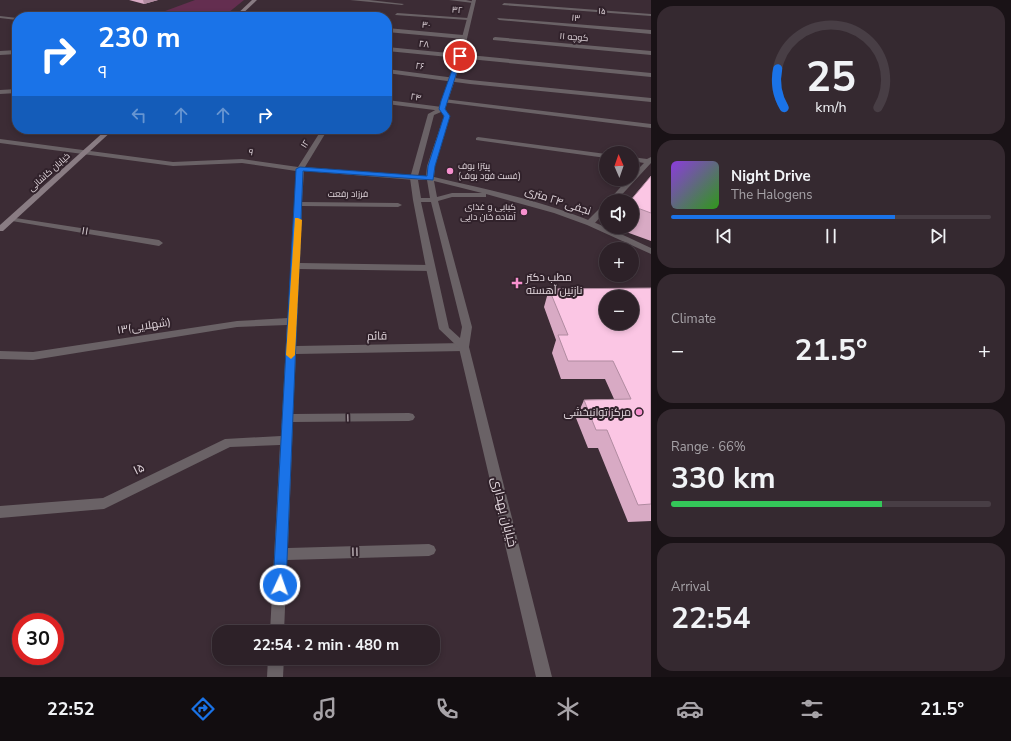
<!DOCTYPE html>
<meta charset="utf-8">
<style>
:root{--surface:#2d2128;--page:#352930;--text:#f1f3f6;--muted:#a7a3a8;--line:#483e45;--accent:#1a73e8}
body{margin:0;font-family:"Nunito Sans",Cairo,sans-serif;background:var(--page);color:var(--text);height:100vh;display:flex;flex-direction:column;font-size:15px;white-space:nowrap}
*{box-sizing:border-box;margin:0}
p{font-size:13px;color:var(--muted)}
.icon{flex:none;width:22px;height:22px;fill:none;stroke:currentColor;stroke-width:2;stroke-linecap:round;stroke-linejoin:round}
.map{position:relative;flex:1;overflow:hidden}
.panel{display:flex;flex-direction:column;gap:6px;padding:6px;background:#191216;width:360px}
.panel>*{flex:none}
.guide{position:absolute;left:12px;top:12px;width:380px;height:122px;border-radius:16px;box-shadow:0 2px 6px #0003,0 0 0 1px var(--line);background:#1a73e8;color:#fff;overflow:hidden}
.needle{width:26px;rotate:358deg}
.controls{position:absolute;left:599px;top:146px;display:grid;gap:8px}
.controls a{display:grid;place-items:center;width:40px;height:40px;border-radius:50%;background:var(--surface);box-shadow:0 2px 6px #0003,0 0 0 1px var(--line);font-size:20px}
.speed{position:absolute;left:12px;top:613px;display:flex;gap:8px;font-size:20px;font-weight:700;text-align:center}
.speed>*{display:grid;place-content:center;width:52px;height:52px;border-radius:50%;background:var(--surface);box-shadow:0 2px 6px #0003,0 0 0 1px var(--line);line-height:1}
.speed .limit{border:6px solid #d22;background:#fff;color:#111}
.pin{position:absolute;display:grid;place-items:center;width:34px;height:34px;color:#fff;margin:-17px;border:2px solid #fff;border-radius:50%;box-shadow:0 1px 4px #0007}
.me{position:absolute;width:44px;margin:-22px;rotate:3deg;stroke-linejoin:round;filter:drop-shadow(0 0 3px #0008)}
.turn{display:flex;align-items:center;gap:14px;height:84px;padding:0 20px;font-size:18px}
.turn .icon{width:52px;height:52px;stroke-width:2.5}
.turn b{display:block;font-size:28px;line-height:34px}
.lanes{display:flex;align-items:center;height:38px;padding:0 20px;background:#0003;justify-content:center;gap:20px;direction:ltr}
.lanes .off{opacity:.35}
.big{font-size:30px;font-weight:700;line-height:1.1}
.panel .widget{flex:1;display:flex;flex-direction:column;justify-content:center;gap:6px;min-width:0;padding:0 14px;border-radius:16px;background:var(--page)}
.panel .dial{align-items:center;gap:0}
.dial svg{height:104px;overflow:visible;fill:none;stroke:var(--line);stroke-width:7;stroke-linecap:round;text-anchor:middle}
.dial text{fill:var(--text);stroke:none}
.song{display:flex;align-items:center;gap:12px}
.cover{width:48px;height:48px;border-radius:6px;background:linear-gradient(135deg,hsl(270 70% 55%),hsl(110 70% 35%))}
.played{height:4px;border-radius:2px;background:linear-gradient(90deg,var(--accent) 70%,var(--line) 70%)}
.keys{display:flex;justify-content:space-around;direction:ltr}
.heat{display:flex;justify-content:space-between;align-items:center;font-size:22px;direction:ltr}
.charge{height:6px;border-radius:3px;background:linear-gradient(90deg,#34c759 66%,var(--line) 0)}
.trip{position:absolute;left:212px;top:625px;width:228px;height:40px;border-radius:16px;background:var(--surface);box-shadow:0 2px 6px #0003,0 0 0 1px var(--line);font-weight:700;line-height:40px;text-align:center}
.dock{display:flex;height:64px;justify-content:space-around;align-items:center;background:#120d10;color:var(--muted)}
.dock .icon{width:28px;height:28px}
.dock .current{color:var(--accent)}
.dock b{font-size:18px;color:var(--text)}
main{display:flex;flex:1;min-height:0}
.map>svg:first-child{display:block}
.green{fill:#642e50}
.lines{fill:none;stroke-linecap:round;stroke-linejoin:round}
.minor{fill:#6a6266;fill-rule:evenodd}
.tertiary{fill:#6a6266;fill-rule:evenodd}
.secondary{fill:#897c83;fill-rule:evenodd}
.wall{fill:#d8aac4}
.shaded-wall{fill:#b08ba0}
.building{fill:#fbc6e4;stroke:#b08ba0;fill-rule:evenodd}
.route{fill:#1a73e8;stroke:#114b97}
.slow{fill:#f59e0b}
.poi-dot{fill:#f790ce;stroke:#31222b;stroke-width:1.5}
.labels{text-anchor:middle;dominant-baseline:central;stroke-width:4;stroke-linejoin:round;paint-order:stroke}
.far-street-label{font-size:9px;fill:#e1d6dc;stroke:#31222b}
.far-poi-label{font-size:9px;fill:#e1d6dc;stroke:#31222b;text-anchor:start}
.street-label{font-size:11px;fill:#e1d6dc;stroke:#31222b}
.poi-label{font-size:11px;fill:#e1d6dc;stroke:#31222b;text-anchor:start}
.near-street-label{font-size:13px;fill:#e1d6dc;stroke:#31222b}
</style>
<main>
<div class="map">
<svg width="651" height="677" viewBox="0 0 651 677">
<rect width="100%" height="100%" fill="#3c2c35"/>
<polygon class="green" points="195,0 244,0 223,17 179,16 157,14"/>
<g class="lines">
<g class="minor">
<polygon points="350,0 369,0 404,4 402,5"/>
<polygon points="449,0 466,0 475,2 473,3"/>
<polygon points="504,3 651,14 651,16 502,5"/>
<polygon points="397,13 468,18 470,19 468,20 395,15"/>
<polygon points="0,16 17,18 17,20 0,18"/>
<polygon points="141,16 168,16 170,17 139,17"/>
<polygon points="497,18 651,30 651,34 499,20"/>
<polygon points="387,28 463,35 466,37 463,39 387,32"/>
<polygon points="495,37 651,51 651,55 493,40 493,38"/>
<polygon points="387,47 651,73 651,77 387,51"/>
<polygon points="17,50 17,54 0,55 0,51"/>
<polygon points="387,69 470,80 651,98 651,102 470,84 387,73"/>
<polygon points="17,89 17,93 0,94 0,90"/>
<polygon points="444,99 651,124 651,128 442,102 442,100"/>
<polygon points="387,100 442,107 445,109 442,111 387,104"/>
<polygon points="322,129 328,129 305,167 414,176 418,178 414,180 304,171 302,202 398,203 402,205 398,207 302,206 300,263 430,265 434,268 430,271 299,269 296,346 464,343 468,344 469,347 468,350 464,351 296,354 293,414 409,413 413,414 415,417 413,420 409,421 293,422 288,548 429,544 434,546 436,550 434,554 429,556 287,560 284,632 270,632 280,445 230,447 104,509 0,518 0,506 103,498 225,439 281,436 287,325 237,327 33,360 0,359 0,351 33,352 237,321 288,318 296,171 242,163 173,166 0,143 0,139 173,162 242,159 298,167"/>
<polygon points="478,137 606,154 606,158 476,140 476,138"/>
<polygon points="632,157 647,159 651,157 651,163 616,201 608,201 628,179 632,179 632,175 644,163 632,161"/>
<polygon points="603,205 606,205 606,211 593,225 587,225 587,221"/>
<polygon points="9,217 159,240 163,243 159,246 12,221 9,221"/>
<polygon points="268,658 284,658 283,677 267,677"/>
</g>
<path class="tertiary" d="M472,0h4l-13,56 -18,53 5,7 -15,50 -1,11c42,10 86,19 127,33 31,10 60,24 90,38v6l-64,-29 -33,-12 -68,-19v3h-34l-14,4 34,126 -3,20 83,330h-16l-77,-329 -20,-19 -13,-61 -13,-68 -3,-22 18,-64 11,-6 18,-52zM441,112l3,4 -17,50 -1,10h-8l16,-61zM418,180h9l3,18h-9zM434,181l48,12h-30l-15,4zM421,202h10l31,125 -2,11 -11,-10z"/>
<g class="secondary">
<polygon points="252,0 257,0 239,17 234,17"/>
<polygon points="107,129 114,129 3,231 0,231 0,225"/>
</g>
</g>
<g class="wall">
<polygon points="129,0 158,0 144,4"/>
<polygon points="651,176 651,241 618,229 619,227 632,227 632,201"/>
<polygon points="651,288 651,521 628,522 598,448 588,448 576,418 584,400 614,399 605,379 561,379 552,353 556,340 544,307 549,289"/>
</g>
<polygon class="shaded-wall" points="143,0 158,0 144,4"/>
<g class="building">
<polygon points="651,176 651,213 632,206 632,201 630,201"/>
<path d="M651,288v216l-13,1 -31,-75h-11l-12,-30 47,-1 -18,-38h-45l-10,-26h10l-19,-46zM606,297h26v26h-26z"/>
</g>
<polygon class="route" points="460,55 462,56 445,109 450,116 435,166 433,180 303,171 286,585 284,589 280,591 275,589 273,585 296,169 300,167 427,176 428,166 444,116 439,109 441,101 457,56"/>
<polygon class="slow" points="295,218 298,218 302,220 295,355 291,359 286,355"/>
<g class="poi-dot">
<circle cx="450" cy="171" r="4"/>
<circle cx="524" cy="212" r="4"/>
<path d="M515 277h4v4h4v4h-4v4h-4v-4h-4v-4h4z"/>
<circle cx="639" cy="412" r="4"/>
</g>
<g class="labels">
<g class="far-street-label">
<text transform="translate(457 10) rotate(4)">۳۲</text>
<text transform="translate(602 11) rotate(4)">۱۵</text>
<text transform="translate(576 18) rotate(5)">۱۳</text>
<text transform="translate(426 25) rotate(5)">۳۰</text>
<text transform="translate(574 37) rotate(5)">کوچه ۱۱</text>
<text transform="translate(424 44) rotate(6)">۲۸</text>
<text transform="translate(420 66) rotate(7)">۲۶</text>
<text transform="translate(416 97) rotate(7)">۲۴</text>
<text transform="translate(305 144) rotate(-57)">۱۲</text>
<text transform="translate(251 152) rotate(8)">۹</text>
<text transform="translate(49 172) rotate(-42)">خیابان کاشانی</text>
<text x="348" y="194">فرزاد رفعت</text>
</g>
<g class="far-poi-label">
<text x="458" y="166">پیتزا بوف<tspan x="458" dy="10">(فست فود بوف)</tspan></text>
<text x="516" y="207" text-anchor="end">کبابی و غذای<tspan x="516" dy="10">آماده خان دایی</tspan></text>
</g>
<g class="street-label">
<text transform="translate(558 201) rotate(18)">نجفی ۲۴ متری</text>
<text transform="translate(85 231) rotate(9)">۱۱</text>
<text transform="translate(144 326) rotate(-9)">۱۳(شهلایی)</text>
<text transform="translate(377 336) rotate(-1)">قائم</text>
<text transform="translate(348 418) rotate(-1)">۱</text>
</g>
<g class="poi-label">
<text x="526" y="277">مطب دکتر<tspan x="526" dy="13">نازنین آهسته</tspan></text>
<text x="631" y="412" text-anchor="end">مرکز توانبخشی</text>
</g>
<g class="near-street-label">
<text transform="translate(139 469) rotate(-26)">۱۵</text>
<text transform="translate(504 512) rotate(76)">خیابان بهداری</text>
<text transform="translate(355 552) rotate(-1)">۱۱</text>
</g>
</g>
</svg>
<div class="controls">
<a><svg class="needle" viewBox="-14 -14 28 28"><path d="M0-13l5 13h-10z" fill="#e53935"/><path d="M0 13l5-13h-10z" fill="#a7a3a8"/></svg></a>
<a><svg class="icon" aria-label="sound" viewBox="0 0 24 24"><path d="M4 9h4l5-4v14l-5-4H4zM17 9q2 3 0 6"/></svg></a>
<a>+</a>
<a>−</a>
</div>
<div class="speed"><div class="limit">30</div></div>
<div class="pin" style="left:460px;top:56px;background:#d93025"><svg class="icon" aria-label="arrive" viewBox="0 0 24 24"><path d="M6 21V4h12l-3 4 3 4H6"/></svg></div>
<svg class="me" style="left:280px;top:585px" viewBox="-20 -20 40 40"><circle r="17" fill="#1a73e8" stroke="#fff" stroke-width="3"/><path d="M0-11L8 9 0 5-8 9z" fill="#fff"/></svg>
<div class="trip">22:54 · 2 min · 480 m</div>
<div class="guide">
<div class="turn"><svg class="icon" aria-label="right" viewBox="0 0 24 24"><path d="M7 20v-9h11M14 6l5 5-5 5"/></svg><div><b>230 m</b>۹</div></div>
<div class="lanes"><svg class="icon off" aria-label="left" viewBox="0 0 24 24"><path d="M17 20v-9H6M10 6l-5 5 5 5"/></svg><svg class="icon off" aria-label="ahead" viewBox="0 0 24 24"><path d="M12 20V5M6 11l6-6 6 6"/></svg><svg class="icon off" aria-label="ahead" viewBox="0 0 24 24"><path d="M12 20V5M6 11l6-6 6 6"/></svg><svg class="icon" aria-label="right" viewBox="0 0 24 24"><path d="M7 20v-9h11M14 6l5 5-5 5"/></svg></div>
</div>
</div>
<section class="panel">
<div class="widget dial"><svg viewBox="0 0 100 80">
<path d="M14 69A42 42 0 1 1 86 69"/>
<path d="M14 69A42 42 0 0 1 9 39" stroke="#1a73e8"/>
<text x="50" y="56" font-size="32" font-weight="700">25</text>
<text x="50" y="72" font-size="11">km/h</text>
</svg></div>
<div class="widget">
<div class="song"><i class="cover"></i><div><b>Night Drive</b><p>The Halogens</p></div></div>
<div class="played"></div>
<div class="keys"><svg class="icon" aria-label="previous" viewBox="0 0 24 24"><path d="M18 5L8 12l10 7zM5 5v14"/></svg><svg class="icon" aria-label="pause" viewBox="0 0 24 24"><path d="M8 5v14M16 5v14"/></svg><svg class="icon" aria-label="next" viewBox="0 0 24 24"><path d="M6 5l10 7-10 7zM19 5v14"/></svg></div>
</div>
<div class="widget"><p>Climate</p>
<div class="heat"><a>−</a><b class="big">21.5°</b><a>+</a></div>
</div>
<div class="widget"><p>Range · 66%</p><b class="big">330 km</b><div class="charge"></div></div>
<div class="widget"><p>Arrival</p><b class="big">22:54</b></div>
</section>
</main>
<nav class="dock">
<b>22:52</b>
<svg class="icon current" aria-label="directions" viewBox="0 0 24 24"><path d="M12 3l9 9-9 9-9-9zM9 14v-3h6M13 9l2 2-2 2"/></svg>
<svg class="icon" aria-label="music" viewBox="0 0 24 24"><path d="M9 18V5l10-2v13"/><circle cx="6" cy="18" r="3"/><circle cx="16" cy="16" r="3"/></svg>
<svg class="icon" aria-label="phone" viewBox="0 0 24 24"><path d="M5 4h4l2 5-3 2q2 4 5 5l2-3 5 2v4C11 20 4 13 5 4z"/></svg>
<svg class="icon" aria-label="climate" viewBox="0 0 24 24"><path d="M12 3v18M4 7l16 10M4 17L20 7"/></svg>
<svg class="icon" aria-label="car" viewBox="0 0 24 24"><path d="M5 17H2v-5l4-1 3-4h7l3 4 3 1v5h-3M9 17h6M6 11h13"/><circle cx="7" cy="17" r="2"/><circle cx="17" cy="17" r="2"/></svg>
<svg class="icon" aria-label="filters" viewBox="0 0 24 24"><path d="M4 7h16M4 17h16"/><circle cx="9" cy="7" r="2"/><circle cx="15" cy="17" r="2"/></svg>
<b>21.5°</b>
</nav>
